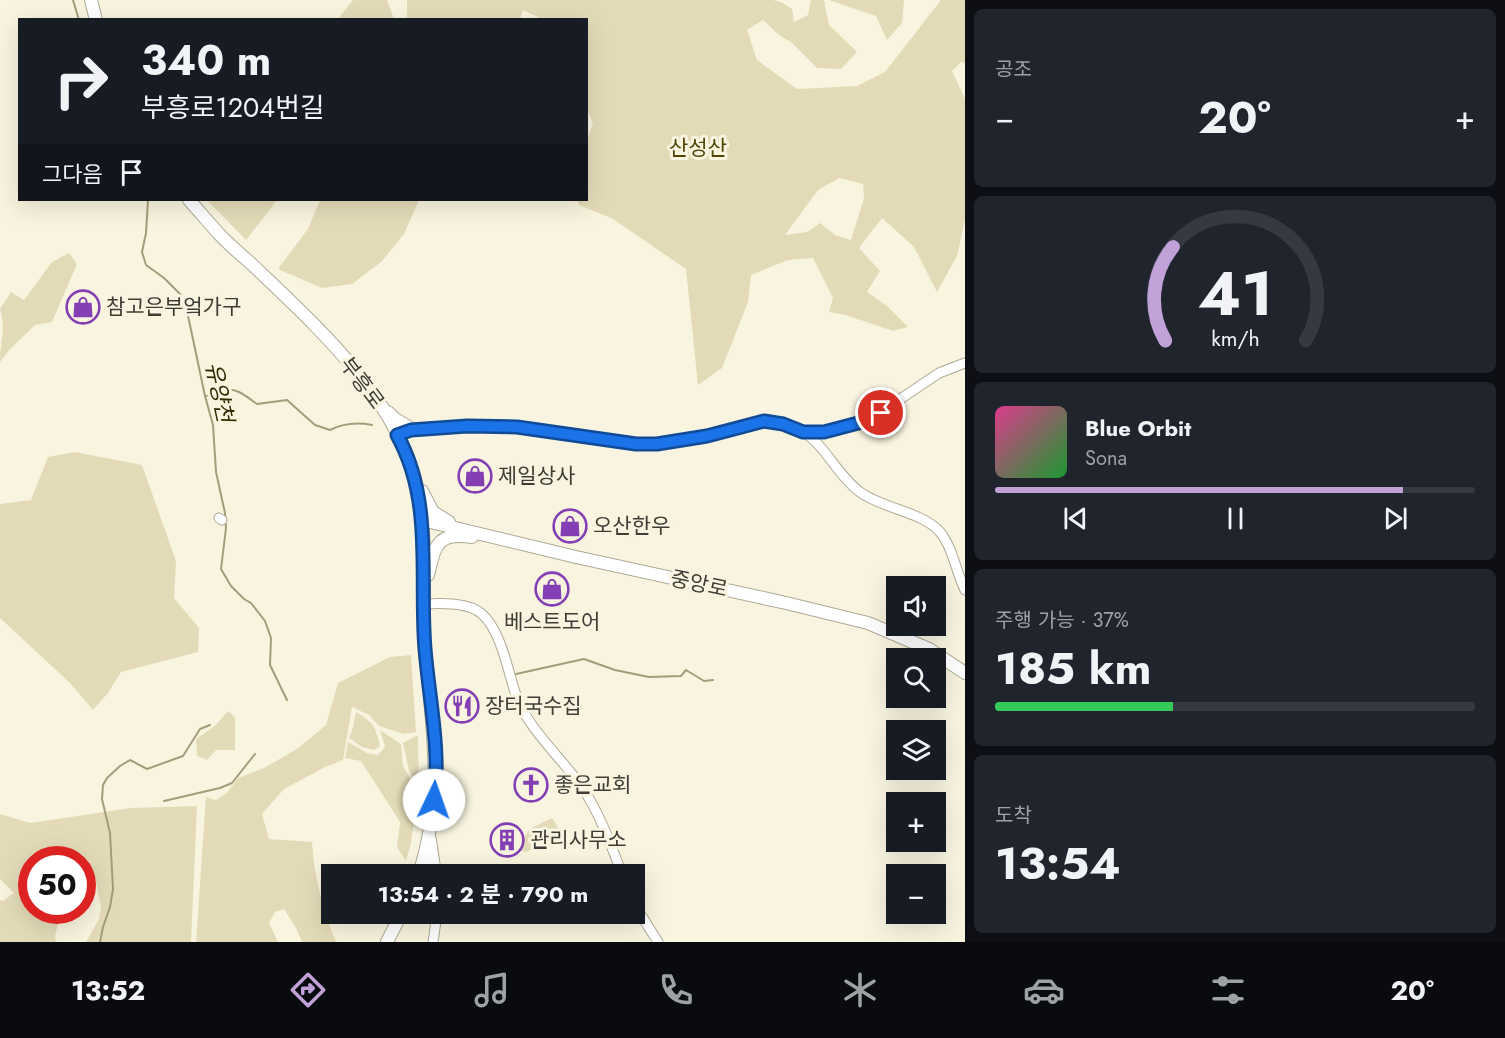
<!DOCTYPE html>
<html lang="ko">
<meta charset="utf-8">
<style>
:root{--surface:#171b24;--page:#20242c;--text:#f1f3f6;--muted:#9ea1a6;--line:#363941;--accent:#c0a2d8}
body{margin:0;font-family:Jost,"Noto Sans KR",sans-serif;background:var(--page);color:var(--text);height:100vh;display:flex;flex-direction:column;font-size:22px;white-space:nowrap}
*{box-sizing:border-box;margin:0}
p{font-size:20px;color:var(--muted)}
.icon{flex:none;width:33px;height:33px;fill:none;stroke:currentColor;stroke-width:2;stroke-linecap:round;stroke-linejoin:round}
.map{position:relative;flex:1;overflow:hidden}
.side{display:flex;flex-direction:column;gap:9px;padding:9px;background:#0d0f14;width:540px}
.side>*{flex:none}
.top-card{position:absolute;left:18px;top:18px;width:570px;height:183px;border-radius:0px;box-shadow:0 6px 24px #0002;background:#171b24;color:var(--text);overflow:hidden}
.fabs{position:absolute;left:886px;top:576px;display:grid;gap:12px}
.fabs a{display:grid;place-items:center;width:60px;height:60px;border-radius:0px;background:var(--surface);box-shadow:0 6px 24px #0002;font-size:30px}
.speed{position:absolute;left:18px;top:846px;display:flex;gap:12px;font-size:30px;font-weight:700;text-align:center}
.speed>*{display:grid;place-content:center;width:78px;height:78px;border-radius:50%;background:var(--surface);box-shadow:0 6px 24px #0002;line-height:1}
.speed .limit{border:9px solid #d22;background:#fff;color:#111}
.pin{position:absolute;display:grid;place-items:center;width:51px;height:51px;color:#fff;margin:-26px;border:3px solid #fff;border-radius:50%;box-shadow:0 2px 6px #0007}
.me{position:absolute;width:66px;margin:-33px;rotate:3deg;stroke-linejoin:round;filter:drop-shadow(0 0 4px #0008)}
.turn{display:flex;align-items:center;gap:21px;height:126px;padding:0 24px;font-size:27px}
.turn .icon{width:78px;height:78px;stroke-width:2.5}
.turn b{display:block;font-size:42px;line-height:51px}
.then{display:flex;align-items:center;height:57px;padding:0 24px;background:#0003;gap:12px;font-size:22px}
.big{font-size:45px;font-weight:700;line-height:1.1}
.side .card{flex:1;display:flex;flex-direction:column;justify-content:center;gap:9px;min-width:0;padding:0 21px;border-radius:9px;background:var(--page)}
.side .dial{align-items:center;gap:0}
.dial svg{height:156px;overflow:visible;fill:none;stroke:var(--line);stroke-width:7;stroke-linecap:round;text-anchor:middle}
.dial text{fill:var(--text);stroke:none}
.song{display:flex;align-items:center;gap:18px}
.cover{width:72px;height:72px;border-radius:9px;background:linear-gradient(135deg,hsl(330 70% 55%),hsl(130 70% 35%))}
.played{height:6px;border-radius:3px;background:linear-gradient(90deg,var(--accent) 85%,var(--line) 85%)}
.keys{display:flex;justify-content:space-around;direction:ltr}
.heat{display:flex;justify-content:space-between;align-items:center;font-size:33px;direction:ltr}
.charge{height:9px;border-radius:4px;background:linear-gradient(90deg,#34c759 37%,var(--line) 0)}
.trip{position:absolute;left:321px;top:864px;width:324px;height:60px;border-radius:0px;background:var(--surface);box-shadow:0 6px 24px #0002;font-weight:700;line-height:60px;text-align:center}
.tabs{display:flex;height:96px;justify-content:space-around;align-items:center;background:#090b0e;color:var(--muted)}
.tabs .icon{width:42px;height:42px}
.tabs .selected{color:var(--accent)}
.tabs b{font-size:27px;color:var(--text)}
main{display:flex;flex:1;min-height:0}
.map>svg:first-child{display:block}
.green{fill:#e3dbb8;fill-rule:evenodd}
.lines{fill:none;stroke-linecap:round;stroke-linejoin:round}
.stream{stroke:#a49d7c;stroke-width:2}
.minor-casing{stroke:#aeaa96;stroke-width:11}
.secondary-casing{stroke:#aeaa96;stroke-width:14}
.minor{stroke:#fff;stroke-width:9}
.secondary{stroke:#fff;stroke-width:12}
.route-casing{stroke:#114b97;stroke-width:15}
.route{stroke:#1a73e8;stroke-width:10}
.labels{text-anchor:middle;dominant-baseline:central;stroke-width:6;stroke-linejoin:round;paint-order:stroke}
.park-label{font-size:21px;fill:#514506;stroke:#f8f4df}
.poi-label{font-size:21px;fill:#3e3c34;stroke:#f8f4df;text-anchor:start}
.street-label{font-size:21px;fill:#3e3c34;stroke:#f8f4df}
.water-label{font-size:22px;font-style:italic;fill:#312900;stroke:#f8f4df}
</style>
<main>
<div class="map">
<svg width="965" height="942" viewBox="0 0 965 942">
<rect width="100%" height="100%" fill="#f8f4df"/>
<g class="green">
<polygon points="353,0 387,0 394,19 338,19"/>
<path d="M407,0h366l8,2 11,7 2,13 14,-7 3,-15h13l5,25 28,27 -16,17 -24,-1 -25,-25 -13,-8 -16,-15 -16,10 10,30 40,29 60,-3 28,-14 56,-72h24v63l-4,-1 -9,9 13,28v121l-8,36 -20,36 -23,-45 -32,-29 -23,30 21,23 -13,21 19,13 22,22 -15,4 -47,-16 -17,-3 4,-14 -20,-40 -25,2 -37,15 -3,27 -26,66 -24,17 -12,-116 -73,-50 -34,-14 -2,-5h9l1,-60 6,-17 -6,-14 -1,-89 -44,-1 -19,-9 -3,9h-113zM839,178l24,6 1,14 -13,42 -16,-5 -15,-12 -13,9 -22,3 33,-45z"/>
<polygon points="829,0 904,0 902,23 887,40 876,16"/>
<polygon points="207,200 277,200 246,240"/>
<polygon points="320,200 419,200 404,234 381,262 352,284 322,288 278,269 308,229"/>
<path d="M69,253l8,11 -25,58 -17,3 -25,24 -10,13c0,-21 6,-31 0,-53l11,-17 13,8 28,-38z"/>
<polygon points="75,452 142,465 176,561 174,598 199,628 198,652 121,672 108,693 93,710 70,683 0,618 0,504 31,500 48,457"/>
<path d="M411,655l5,77 -12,2 -25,-8 -10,-11 -17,-8 -9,53 -20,8 -39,21 -22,25 7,25 43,3c2,35 11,68 24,100h-34l-6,-14 -12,-19 -9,3 -6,11 9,19h-82l10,-145 10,3 11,-7 11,-15 26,-10 33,-19 29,-24 12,-42 52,-26z"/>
<polygon points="228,711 235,717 235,750 216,750 207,760 197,756 196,739 215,726"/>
<path d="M356,712c17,10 20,15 24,34l-6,4 -12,-3 -13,-9 3,-7z"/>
<polygon points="380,730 401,744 403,766 415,788 415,812 411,843 406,861 397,847 400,822 361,761 345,758 348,742 367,753 378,755 385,747"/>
<polygon points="418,735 419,789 409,770 403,743"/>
<polygon points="197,806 191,942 86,942 99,919 101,907 95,877 83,859 71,855 52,859 32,860 32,910 52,911 58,924 55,936 56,942 0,942 0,900 3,901 14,893 0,879 0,814 30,823 131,808"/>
<path d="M552,818l11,18 -37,16 -5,-1c2,-22 13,-24 31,-33z"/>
</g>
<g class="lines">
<g class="stream">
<polyline points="73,0 79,20"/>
<polyline points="148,200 146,233 142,252 146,265 164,278 181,295 187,311 205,396 213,425 216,472 225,513 226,528 221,569 231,586 244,599 251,603 265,621 271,638 270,665 287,700"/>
<path d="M205,396c7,-1 12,-4 19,-6 13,-3 24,8 33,14l30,-4 28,25 15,5c14,-7 27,-8 42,-5"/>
<polyline points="516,674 584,659 615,670 649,677 681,676 686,670 704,681 713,680"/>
<polyline points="164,801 220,788 232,783 255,754"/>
<polyline points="100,942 103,927 110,907 113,889 110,833 102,799 103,785 107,778 120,766 130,760 147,769 183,756 200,729 210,725"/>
</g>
<g class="minor-casing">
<g id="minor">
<polyline points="806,432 824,432 869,420 939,373 965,363"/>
<path d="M397,435c13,-6 26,-5 40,-6 46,-5 90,-1 136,5 23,3 48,10 72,10 21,0 42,-3 63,-8 30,-7 58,-21 88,-8 28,12 39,46 64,64 23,17 63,20 80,40 13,16 16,40 25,58"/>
<polyline points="219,518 222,520"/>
<path d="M424,604c17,-1 45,-2 58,10 20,18 26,59 35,84 11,30 46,62 65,89 18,27 29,58 40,87"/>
<polyline points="634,904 658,942"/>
<polyline points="433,942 437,914"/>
</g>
</g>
<g class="secondary-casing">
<g id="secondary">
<polyline points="91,0 96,20"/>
<path d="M189,200c10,11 20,23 30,34 13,14 29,26 43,40 62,59 139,130 156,218 11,51 2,106 7,158 8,80 19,145 -6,224"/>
<polyline points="388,412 395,419 414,430"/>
<polyline points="422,491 433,512 449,522"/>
<polyline points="422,520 576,557 786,603 868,623 929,649 965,673"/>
<path d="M428,575c7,-29 8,-43 44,-38"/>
<polyline points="430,840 435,874"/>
<polyline points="387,942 401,914"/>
</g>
</g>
<use href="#minor" class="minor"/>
<use href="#secondary" class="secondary"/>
</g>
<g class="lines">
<g class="route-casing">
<path id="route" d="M434,800c7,-49 -5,-102 -9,-151 -6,-72 9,-148 -28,-214l14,-5 56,-4 50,1 119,17h21l50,-8 57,-15 19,3 20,8h21l38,-10 19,-9"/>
</g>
<use href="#route" class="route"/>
</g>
<defs>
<g id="shop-ring" transform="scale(1.725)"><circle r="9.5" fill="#f8f4df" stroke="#833fb3" stroke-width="1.5"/><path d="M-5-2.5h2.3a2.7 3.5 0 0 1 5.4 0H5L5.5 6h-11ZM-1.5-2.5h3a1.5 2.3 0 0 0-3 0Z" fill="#833fb3"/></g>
<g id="restaurant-ring" transform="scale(1.725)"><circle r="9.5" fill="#f8f4df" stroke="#833fb3" stroke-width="1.5"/><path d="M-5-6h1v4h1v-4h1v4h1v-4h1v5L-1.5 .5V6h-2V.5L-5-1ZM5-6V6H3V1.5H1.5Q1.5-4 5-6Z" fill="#833fb3"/></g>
<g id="church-ring" transform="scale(1.725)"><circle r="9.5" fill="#f8f4df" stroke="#833fb3" stroke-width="1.5"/><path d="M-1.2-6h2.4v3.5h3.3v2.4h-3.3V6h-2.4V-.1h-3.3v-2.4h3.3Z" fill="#833fb3"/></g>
<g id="building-ring" transform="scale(1.725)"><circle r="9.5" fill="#f8f4df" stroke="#833fb3" stroke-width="1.5"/><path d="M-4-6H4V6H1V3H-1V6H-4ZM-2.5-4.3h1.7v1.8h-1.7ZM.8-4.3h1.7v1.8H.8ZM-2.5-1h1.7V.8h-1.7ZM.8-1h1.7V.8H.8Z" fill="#833fb3"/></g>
</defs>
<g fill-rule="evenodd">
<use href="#shop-ring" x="83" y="307"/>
<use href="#shop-ring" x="475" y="476"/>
<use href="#shop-ring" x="570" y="526"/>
<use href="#shop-ring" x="552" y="589"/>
<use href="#restaurant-ring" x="462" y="706"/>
<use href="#church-ring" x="531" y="785"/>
<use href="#building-ring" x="507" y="840"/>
</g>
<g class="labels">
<g class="park-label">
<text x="698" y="148">산성산</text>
</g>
<g class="poi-label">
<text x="106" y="307">참고은부엌가구</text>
<text x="498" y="476">제일상사</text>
<text x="593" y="526">오산한우</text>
<text x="552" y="622" text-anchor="middle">베스트도어</text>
<text x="485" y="706">장터국수집</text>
<text x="554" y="785">좋은교회</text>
<text x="530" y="840">관리사무소</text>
</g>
<g class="street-label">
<text transform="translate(362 383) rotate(53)">부흥로</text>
<text transform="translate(699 584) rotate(12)">중앙로</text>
</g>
<g class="water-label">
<text transform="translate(220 392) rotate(78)">유양천</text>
</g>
</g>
</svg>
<div class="fabs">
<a><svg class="icon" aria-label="sound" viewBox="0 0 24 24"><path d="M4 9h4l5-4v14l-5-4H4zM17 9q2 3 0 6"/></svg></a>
<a><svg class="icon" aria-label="search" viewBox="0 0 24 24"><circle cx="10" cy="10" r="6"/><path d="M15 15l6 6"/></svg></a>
<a><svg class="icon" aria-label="layers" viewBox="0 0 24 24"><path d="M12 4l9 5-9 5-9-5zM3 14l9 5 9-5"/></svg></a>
<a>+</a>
<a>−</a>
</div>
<div class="speed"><div class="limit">50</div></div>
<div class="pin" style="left:881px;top:413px;background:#d93025"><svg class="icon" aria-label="arrive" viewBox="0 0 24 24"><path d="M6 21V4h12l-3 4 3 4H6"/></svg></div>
<svg class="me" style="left:434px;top:800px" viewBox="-20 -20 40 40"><circle r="19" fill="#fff"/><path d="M0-13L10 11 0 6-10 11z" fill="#1a73e8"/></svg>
<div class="trip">13:54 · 2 분 · 790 m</div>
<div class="top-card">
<div class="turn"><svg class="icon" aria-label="right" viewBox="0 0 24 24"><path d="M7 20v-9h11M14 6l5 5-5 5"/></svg><div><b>340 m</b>부흥로1204번길</div></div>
<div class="then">그다음<svg class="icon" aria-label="arrive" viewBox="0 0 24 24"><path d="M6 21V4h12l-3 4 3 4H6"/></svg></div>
</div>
</div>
<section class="side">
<div class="card"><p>공조</p>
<div class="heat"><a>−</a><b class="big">20°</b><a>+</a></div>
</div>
<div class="card dial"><svg viewBox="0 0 100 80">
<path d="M14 69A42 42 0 1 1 86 69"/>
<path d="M14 69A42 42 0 0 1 18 21" stroke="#c0a2d8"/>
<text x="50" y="56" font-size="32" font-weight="700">41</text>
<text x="50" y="72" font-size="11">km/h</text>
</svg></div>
<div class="card">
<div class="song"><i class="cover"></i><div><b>Blue Orbit</b><p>Sona</p></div></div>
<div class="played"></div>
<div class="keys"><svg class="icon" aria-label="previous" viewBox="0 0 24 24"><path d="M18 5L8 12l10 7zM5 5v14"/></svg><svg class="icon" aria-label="pause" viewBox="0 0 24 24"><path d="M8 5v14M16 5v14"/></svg><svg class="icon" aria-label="next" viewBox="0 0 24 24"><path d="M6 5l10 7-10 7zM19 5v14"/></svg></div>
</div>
<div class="card"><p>주행 가능 · 37%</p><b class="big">185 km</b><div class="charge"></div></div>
<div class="card"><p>도착</p><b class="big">13:54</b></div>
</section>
</main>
<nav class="tabs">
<b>13:52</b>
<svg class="icon selected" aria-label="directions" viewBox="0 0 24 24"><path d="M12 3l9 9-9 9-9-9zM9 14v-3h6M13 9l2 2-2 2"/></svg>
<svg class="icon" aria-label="music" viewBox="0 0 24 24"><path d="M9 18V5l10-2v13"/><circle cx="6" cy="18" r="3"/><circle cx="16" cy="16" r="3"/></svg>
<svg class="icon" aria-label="phone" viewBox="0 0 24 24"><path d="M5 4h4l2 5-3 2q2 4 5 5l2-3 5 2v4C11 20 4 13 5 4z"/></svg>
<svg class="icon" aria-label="climate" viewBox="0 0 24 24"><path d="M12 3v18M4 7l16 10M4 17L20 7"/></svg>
<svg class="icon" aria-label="car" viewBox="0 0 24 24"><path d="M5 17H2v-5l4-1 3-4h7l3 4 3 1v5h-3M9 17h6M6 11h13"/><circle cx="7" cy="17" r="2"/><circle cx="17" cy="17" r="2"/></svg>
<svg class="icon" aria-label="filters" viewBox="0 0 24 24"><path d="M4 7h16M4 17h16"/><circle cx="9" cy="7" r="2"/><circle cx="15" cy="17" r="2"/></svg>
<b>20°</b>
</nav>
